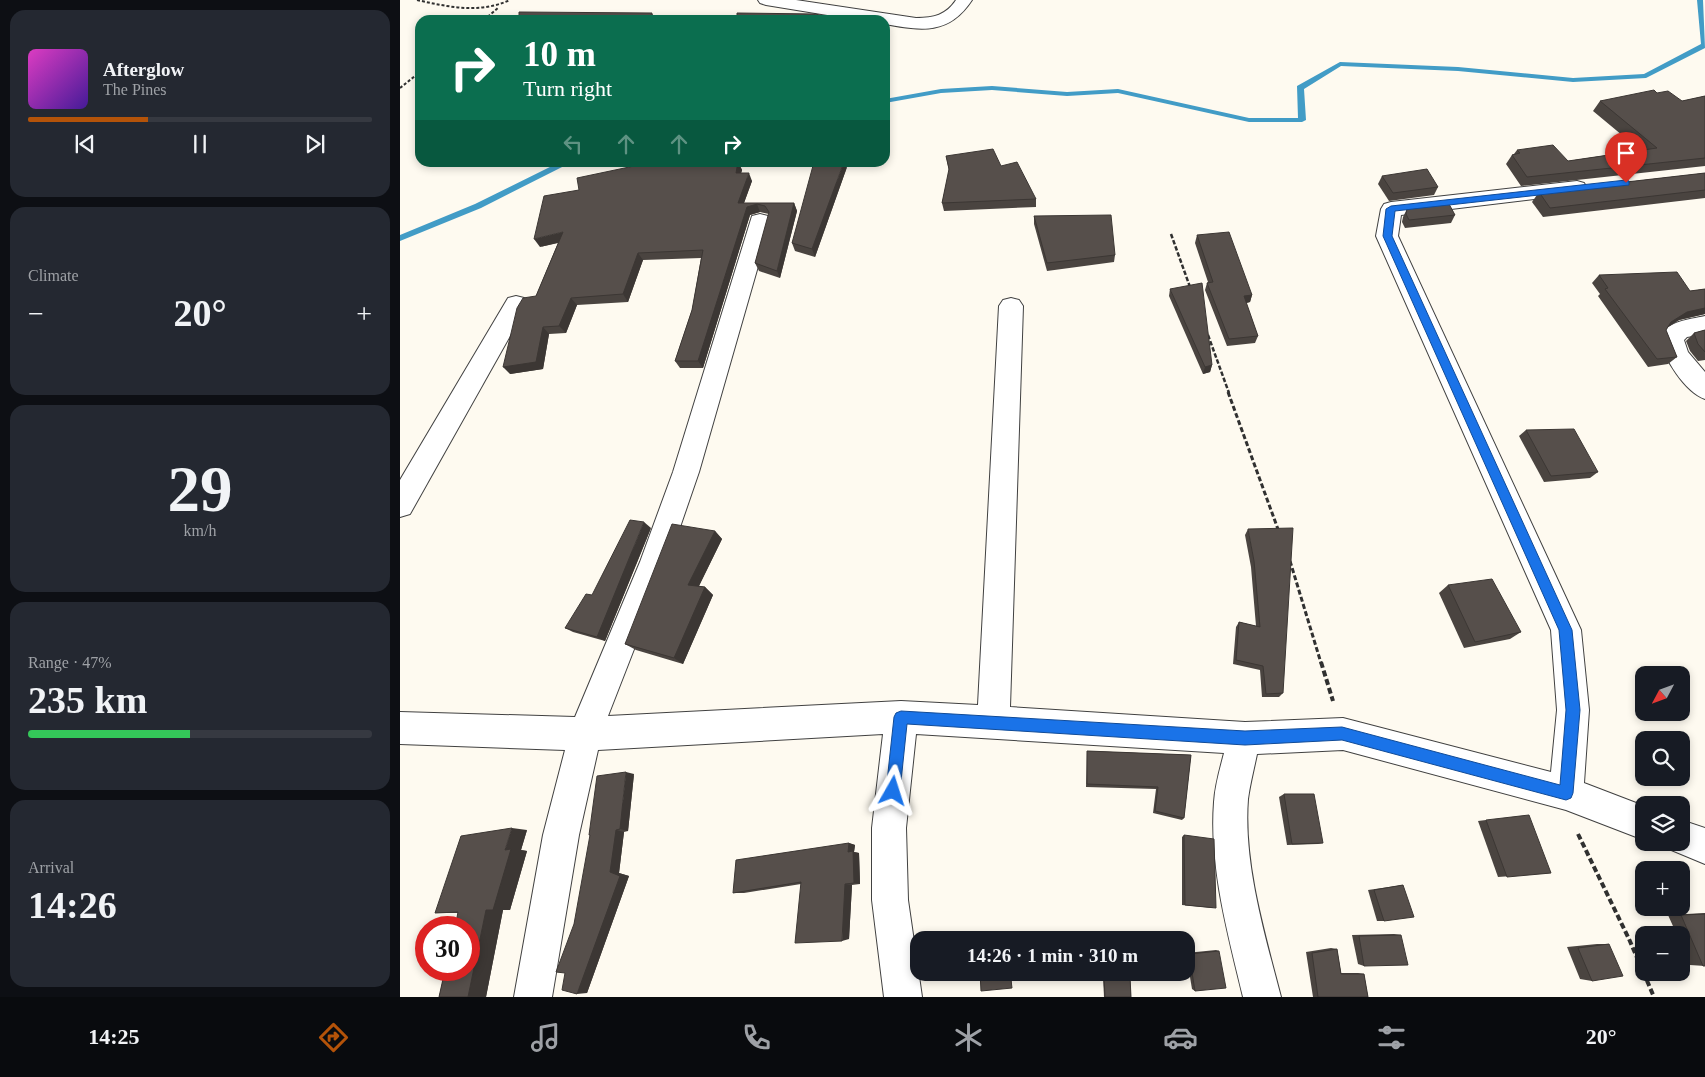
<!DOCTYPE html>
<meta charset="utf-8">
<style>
:root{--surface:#171b24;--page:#242831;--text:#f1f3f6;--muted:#9ea1a6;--line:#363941;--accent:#b45309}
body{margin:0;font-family:"Times New Roman",serif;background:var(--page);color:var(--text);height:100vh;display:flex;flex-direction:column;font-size:19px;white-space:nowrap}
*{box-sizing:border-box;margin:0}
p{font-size:16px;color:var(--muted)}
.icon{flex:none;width:28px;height:28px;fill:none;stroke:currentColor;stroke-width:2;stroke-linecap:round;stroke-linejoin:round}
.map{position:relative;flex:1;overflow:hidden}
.panel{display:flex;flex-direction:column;gap:10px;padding:10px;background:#0d0f14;width:400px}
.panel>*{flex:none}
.banner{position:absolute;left:15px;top:15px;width:475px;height:152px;border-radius:15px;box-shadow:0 2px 8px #0003;background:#0b6e4f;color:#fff;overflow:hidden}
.needle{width:32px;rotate:229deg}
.controls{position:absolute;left:1235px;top:666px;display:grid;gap:10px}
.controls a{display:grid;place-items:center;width:55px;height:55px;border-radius:10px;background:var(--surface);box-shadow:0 2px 8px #0003;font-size:25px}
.speed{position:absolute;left:15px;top:916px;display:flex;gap:10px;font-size:25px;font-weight:700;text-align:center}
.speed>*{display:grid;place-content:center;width:65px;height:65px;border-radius:50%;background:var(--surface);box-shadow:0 2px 8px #0003;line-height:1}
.speed .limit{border:8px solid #d22;background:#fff;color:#111}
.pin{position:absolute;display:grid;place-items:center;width:42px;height:42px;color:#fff;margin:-51px -21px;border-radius:50% 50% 50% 0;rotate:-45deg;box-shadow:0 0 5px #0007}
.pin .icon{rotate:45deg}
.me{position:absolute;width:55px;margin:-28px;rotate:6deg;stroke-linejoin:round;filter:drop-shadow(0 0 4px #0008)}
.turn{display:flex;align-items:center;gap:18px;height:105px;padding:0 25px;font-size:22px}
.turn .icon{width:65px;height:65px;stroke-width:2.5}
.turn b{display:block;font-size:35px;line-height:42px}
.lanes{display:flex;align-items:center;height:48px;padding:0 25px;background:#0003;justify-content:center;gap:25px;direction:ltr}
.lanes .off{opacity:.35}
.big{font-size:38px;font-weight:800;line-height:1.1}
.panel .tile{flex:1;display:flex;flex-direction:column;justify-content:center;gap:8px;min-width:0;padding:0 18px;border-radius:15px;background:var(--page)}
.panel .dial{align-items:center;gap:0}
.dial b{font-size:65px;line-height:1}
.song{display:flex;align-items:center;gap:15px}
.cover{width:60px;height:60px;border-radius:8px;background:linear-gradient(135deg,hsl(310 70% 55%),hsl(260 70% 35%))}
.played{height:5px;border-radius:2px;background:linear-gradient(90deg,var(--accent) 35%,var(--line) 35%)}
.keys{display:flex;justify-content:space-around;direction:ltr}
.heat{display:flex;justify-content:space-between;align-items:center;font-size:28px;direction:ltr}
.charge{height:8px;border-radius:4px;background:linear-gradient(90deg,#34c759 47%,var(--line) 0)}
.trip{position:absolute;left:510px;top:931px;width:285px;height:50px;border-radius:15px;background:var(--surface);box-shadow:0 2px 8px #0003;font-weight:800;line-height:50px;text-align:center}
.menu{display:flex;height:80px;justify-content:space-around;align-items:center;background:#090b0e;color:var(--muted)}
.menu .icon{width:35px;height:35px}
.menu .active{color:var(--accent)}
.menu b{font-size:22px;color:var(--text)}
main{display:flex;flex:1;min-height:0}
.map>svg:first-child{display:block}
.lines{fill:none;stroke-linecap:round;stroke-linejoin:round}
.stream{fill:#429cc6;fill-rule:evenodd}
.minor-casing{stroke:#414141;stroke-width:2}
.path-far3{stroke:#303030;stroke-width:2;stroke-dasharray:3 2;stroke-linecap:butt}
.path-far2{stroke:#303030;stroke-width:2.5;stroke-dasharray:4.5 2;stroke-linecap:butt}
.path-far1{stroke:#303030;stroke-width:3;stroke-dasharray:5 2.5;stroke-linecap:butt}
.path{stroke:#303030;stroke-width:4;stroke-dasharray:6 3;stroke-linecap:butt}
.minor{fill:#fff;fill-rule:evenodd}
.wall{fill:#4a4440}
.shaded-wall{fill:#3c3734}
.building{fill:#564f4b;stroke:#3c3734}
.route{fill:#1a73e8;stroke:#114b97}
</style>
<main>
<section class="panel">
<div class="tile">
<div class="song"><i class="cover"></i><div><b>Afterglow</b><p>The Pines</p></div></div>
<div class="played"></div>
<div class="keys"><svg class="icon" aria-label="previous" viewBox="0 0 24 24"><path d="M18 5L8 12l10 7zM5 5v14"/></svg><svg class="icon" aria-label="pause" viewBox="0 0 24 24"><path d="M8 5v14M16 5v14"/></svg><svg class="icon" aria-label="next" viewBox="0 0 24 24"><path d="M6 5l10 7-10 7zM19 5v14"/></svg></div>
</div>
<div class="tile"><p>Climate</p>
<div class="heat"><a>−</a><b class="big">20°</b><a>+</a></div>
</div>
<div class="tile dial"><b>29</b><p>km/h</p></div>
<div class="tile"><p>Range · 47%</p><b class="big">235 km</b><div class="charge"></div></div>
<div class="tile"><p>Arrival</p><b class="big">14:26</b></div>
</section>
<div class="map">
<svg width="1305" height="997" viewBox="0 0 1305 997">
<rect width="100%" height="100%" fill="#fefaf0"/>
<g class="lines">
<g class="stream">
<polygon points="1297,0 1303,0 1305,48 1246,78 1173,82 1058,71 941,66 904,89 906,120 902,122 849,122 718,93 667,96 592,90 541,93 485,103 485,99 541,89 592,86 667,92 718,89 849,118 898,118 897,86 940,62 1058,67 1173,78 1244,74 1301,44"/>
<polygon points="160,162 172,162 81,208 0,241 0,235 75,204"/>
</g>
<g class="minor-casing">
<g id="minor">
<path d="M358,0h38l120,18c18,0 30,-3 40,-18h16c-23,35 -50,31 -87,24v-4h-27l-92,-15 -6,-2z"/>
<path d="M1177,181l7,2 3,5 -3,5 -183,22 -3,21 183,394 8,80 -5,73 60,23v34l-78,-30 -223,-60 -86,4c-3,15 -7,30 -9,45 -5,64 17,136 33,198h-38c-15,-63 -34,-130 -29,-195 1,-17 6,-33 10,-49l-308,-19 -10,94 2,72 14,97h-38l-12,-97v-72l11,-94 -285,16 -19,85 -27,162h-38l29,-162 22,-85 -165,-6v-32l175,5 65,-155 33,-90 79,-256 8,-2 8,2 3,5 -72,251 -31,90 -60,154 293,-15 77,4 21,-399 4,-6 8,-2 8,2 4,6 -13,401 235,15 98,-4 208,54 6,-62 -6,-80 -175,-394 5,-27 3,-5 7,-2z"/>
<polygon points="116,296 124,298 128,304 10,514 0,517 0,480 108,298"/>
<path d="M1305,316v18l-18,3 -3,3 4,12 17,20v27c-20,-7 -42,-41 -45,-62 9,-17 28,-17 45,-21z"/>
<polygon points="1281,820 1305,828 1305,864 1269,849 1266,842 1281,842"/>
</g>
</g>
<g class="path-far3">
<path d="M17,0c32,7 62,14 93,0"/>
<polyline points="84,20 99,7"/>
<polyline points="0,88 20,72"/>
</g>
<g class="path-far2">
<polyline points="771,234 790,287"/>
<polyline points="808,335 829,393"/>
</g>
<g class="path-far1">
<polyline points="828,392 879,532"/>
<polyline points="890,561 921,663"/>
</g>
<g class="path">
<polyline points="921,662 933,701"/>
<polyline points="1178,834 1229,939 1254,997"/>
</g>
<use href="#minor" class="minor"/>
</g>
<g class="wall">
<polygon points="1257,93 1282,101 1305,96 1305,166 1121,186 1106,164 1112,155 1114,154 1117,150 1168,161 1240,150 1193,111 1200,101"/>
<polygon points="546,156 601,166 636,199 636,207 544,211 542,203 549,171"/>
<polygon points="338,162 342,170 341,173 352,181 344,203 394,203 397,211 380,278 359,271 355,263 369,214 360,212 350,215 303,368 280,368 275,361 292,310 301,258 243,260 228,302 177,305 166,333 149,334 143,369 110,374 136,296 158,243 140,247"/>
<polygon points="447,167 415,257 395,251 392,243"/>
<polygon points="1305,173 1305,198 1143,217 1132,202 1139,192"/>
<polygon points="982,176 1038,187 1034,195 989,201 978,184"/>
<polygon points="1007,209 1055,215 1051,223 1005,228 1002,222 1003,217"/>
<polygon points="634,216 715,255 714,262 647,271 634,224"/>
<polygon points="797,235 852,295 850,302 846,303 858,336 855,343 827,346 805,290 807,283 808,282 795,243"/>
<polygon points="1199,275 1290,291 1305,289 1305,314 1279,320 1268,327 1266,330 1277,357 1268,364 1248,367 1198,296 1200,294 1192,283"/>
<polygon points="770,289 812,365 810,372 803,374 769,296"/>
<polygon points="1305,330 1305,360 1298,361 1290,351 1286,341 1294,333"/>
<polygon points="1126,430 1198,472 1190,478 1144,482 1119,436"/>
<polygon points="251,528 205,641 173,632 165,628"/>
<polygon points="848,529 883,693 879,697 862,697 860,670 833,664 836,627 839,622 856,626 851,567 845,535"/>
<polygon points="315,531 322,539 299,586 305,587 313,595 283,664 236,650 225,644"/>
<polygon points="1048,585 1121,632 1110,639 1064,648 1039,593"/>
<polygon points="687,751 791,755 784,818 782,820 753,813 756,789 686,787"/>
<polygon points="234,774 228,831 224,832 219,873 229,876 187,993 174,924"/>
<polygon points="884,794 923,843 918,844 887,845 879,797"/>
<polygon points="1086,820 1151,873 1098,877 1078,821"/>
<polygon points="127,830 121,850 127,851 110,910 103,910 86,997 39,997 58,913 35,913"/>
<polygon points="784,835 813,908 782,905 782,837"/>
<polygon points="449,843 455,845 454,852 459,853 460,884 452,885 449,939 401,884 344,893 333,893"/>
<polygon points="1003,885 984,921 977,921 968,890"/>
<polygon points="1305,913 1305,966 1290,965 1281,946 1281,935 1277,935 1268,915"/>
<polygon points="994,934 1001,935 964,966 958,964 952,935"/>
<polygon points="1197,944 1209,944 1192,981 1180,979 1167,947"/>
<polygon points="931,948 937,949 941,973 958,973 964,974 968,997 913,997 906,952"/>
<polygon points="816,950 819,951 795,991 792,989 786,953"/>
<polygon points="728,976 730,977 731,997 704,997 703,977"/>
</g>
<g class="shaded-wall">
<polygon points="252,13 256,20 248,20"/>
<polygon points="338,162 342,170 339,181 336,173"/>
<polygon points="444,162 446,162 447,167 415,257 412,249"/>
<polygon points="349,173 352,181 341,211 338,203"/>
<polygon points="394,203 397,211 380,278 377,271"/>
<polygon points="357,204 360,212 350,215 303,368 298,361 347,207"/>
<polygon points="163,232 169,240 140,247 134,239"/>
<polygon points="238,253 243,260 228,302 223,294"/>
<polygon points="852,295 850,302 842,304 844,296"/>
<polygon points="171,298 177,305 166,333 159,326"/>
<polygon points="1305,308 1305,314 1279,320 1263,330 1271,322 1287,312"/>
<polygon points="143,327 149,334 143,369 110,374 103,367"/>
<polygon points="812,365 810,372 803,374 805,367"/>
<polygon points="244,522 251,528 205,641 197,637"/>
<polygon points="315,531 322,539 296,592 288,585"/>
<polygon points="305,587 313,595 283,664 274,658"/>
<polygon points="226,772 234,774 228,831 220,829"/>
<polygon points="112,828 127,830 121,850 127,851 110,910 93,910 105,850"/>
<polygon points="216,830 224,832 219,873 229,876 187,993 177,994 210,872"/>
<polygon points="449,843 455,845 454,852 459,853 460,884 454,883 448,852"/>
<polygon points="445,884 452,885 449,939 442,941"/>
<polygon points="86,910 103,910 86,997 68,997"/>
<polygon points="610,972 611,972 612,986 612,988"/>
</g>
<g class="building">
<polygon points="119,12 252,13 248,20 119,20"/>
<polygon points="337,13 415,14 442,20 337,20"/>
<polygon points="1254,90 1257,93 1268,91 1282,101 1305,96 1305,158 1127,177 1112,155 1120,153 1117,150 1153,145 1168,161 1257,148 1200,101"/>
<polygon points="593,149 601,166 617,162 636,199 542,203 549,169 546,156"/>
<polygon points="329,162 338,162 336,173 349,173 338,203 394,203 377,271 355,263 369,212 365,206 357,204 347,207 298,361 275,361 292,310 303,250 238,253 223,294 171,298 159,326 143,327 136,362 103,367 117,308 123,298 136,296 163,232 134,239 144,196 179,190 177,178 234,166"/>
<polygon points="414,162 444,162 412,249 392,243"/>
<polygon points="1027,169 1038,187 993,193 982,176"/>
<polygon points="1305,173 1305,190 1150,208 1139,192"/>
<polygon points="1049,204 1055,215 1009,220 1006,214 1007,209"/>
<polygon points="711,215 715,255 647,263 634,216"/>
<polygon points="829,232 852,295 844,296 858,336 829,339 807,283 813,282 797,235"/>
<polygon points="1277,272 1290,291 1305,289 1305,308 1287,312 1271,322 1266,330 1277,357 1257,359 1205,289 1208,288 1199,275"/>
<polygon points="802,283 812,365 805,367 770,289"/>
<polygon points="1305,330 1305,352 1298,344 1294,333"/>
<polygon points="1174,429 1198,472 1151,476 1126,430"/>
<polygon points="230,520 244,522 197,637 165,628 186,594 192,595"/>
<polygon points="272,524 315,531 288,585 305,587 274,658 225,644"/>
<polygon points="893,528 883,693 866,694 863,666 836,660 839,622 860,627 854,561 848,529"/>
<polygon points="1092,579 1121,632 1075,642 1048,585"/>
<polygon points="687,751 791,755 784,818 755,811 758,787 687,784"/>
<polygon points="226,772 220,829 216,830 210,872 220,876 177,994 162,990 165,973 156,972 174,924 190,835 189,835 197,776"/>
<polygon points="884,794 914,794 923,843 892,844"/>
<polygon points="1129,815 1151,873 1107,877 1086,820"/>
<polygon points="112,828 105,850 111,849 93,910 86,910 68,997 39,997 45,970 69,970 69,928 55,928 58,912 35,913 61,836"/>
<polygon points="784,835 814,839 816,908 785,905"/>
<polygon points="449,843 448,852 453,851 454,883 445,884 442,941 395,943 401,882 333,893 336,860"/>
<polygon points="1003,885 1014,917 984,921 974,890"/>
<polygon points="1305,914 1305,966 1303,966 1281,915"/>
<polygon points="607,932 608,940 579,940 579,936"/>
<polygon points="1001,935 1008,965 964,966 959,936"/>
<polygon points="1209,944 1223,976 1192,981 1178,948"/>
<polygon points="937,949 941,974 964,974 968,997 918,997 912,953"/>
<polygon points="819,951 826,988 795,991 789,954"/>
<polygon points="580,972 610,972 612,988 581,991"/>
<polygon points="730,977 731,997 705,997 704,979"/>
</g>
<polygon class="route" points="1226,180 1229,181 1229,185 995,211 992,236 1172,630 1180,710 1173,793 1171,798 1166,800 942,740 845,745 507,724 500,791 498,796 493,798 488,796 486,791 494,717 496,713 501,711 845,731 942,727 1160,785 1166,710 1159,630 983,236 986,209 991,206"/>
</svg>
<div class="controls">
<a><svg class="needle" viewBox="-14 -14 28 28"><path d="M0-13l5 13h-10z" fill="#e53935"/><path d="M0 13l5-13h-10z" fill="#9ea1a6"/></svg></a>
<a><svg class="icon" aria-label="search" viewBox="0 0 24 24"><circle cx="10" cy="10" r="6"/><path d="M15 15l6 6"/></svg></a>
<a><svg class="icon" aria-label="layers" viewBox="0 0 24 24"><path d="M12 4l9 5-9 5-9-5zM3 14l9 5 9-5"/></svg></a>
<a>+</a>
<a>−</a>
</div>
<div class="speed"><div class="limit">30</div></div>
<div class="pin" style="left:1226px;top:183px;background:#d93025"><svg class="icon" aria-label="arrive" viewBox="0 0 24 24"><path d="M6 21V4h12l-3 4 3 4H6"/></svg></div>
<svg class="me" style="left:493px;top:791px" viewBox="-20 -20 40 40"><path d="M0-17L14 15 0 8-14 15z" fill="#1a73e8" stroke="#fff" stroke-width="4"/></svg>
<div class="trip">14:26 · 1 min · 310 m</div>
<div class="banner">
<div class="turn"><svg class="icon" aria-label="right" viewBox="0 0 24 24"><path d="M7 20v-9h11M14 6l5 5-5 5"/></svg><div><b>10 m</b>Turn right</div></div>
<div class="lanes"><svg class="icon off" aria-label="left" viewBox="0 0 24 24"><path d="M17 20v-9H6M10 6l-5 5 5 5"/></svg><svg class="icon off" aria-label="ahead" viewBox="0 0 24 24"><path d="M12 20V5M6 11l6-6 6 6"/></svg><svg class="icon off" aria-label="ahead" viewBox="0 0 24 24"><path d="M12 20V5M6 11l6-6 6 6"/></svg><svg class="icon" aria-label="right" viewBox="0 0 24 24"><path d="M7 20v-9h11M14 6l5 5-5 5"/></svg></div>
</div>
</div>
</main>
<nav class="menu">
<b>14:25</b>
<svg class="icon active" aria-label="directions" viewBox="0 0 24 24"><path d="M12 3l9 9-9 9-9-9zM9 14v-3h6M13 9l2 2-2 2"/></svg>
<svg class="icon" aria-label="music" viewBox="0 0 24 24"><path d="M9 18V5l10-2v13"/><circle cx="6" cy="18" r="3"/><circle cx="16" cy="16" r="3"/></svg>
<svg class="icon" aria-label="phone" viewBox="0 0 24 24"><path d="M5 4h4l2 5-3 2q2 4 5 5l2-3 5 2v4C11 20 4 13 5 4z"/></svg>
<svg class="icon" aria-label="climate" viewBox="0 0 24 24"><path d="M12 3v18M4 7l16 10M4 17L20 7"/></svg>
<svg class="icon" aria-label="car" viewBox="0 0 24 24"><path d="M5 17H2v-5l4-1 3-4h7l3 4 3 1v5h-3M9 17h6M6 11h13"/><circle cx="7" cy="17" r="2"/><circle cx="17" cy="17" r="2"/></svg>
<svg class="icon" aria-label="filters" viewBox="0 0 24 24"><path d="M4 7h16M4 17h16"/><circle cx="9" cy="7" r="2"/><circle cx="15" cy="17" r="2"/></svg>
<b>20°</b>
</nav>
